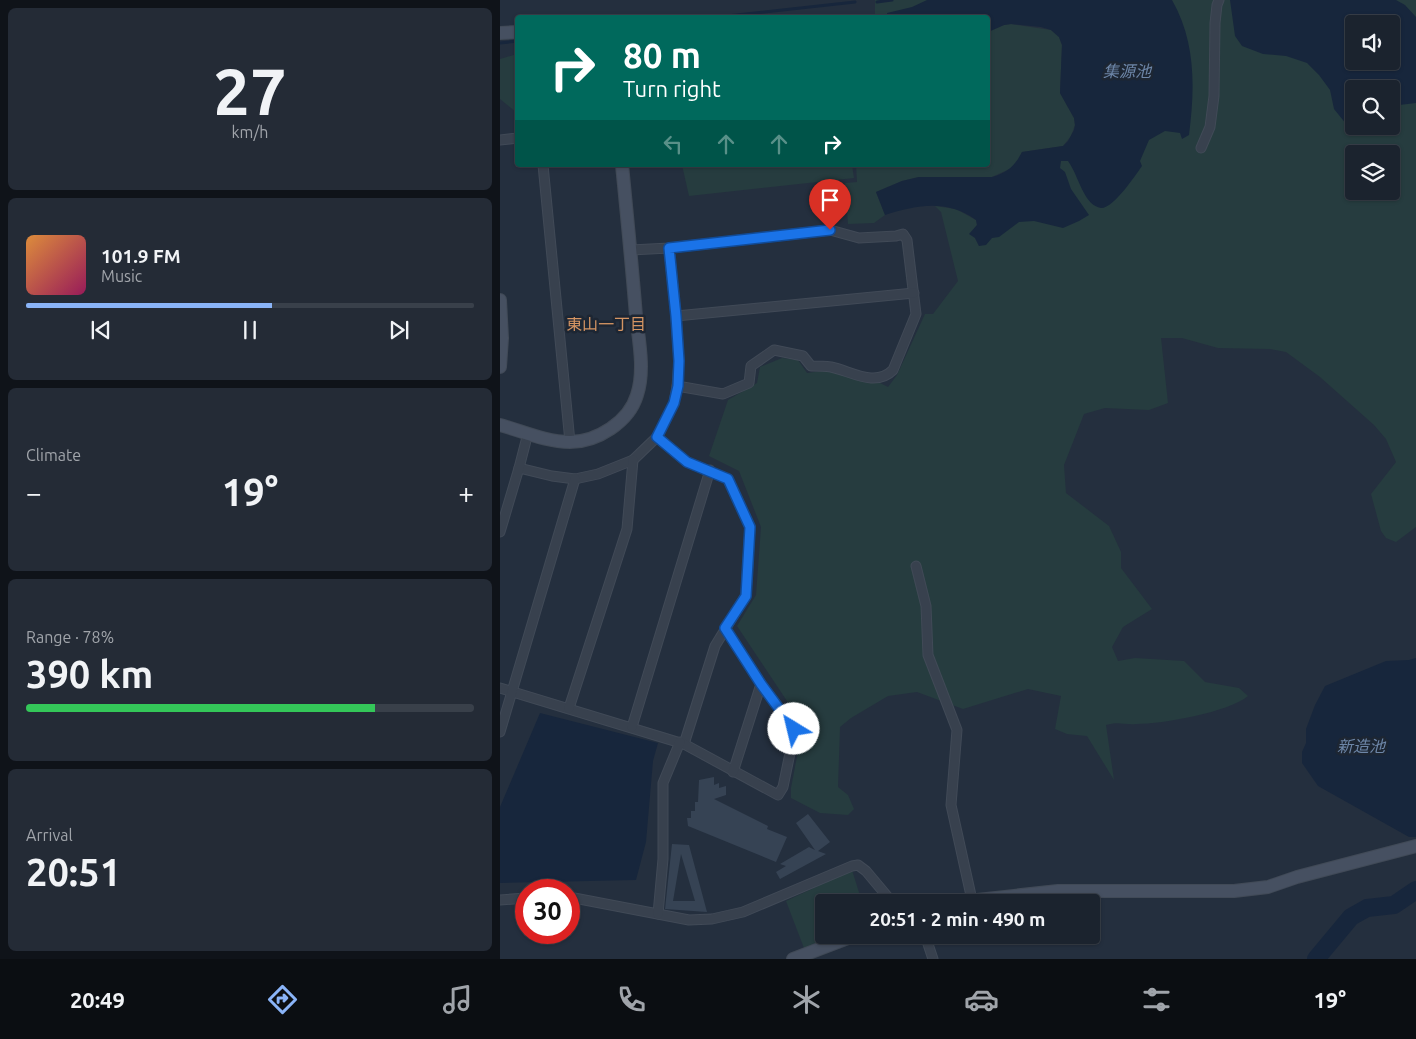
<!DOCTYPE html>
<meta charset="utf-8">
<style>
:root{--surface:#1b232e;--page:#242b36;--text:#f1f3f6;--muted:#a0a4aa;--line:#39404a;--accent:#8ab4f8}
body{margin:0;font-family:Ubuntu,"Noto Sans JP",sans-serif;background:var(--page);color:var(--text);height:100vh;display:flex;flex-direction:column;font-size:19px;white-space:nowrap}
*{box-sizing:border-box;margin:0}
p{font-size:16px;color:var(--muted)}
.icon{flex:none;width:28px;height:28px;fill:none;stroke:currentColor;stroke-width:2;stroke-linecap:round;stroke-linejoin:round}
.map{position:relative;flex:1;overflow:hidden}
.panel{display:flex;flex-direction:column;gap:8px;padding:8px;background:#0f1319;width:500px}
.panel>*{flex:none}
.top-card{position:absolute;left:15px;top:15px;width:475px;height:152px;border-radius:5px;box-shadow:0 1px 4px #0004,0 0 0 1px var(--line);background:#00695c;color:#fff;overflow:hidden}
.fabs{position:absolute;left:845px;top:15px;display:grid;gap:10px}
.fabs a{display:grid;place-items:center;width:55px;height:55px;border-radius:5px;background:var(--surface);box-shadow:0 1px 4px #0004,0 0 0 1px var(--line);font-size:25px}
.speed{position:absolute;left:15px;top:879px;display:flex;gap:10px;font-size:25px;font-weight:700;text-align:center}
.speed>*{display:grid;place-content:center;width:65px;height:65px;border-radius:50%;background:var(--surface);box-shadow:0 1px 4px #0004,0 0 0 1px var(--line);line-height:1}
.speed .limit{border:8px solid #d22;background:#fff;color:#111}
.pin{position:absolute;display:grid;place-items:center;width:42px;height:42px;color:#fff;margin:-51px -21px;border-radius:50% 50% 50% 0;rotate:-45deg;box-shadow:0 0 5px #0007}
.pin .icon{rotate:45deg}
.me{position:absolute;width:55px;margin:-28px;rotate:324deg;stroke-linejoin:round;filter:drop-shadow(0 0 4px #0008)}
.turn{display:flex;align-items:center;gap:18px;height:105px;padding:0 25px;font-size:22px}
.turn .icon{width:65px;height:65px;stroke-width:2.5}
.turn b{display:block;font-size:35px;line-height:42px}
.lanes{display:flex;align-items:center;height:48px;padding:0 25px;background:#0003;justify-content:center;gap:25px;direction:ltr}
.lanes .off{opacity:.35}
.big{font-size:38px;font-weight:600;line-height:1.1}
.panel .tile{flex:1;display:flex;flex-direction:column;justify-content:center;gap:8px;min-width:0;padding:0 18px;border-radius:8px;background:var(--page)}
.panel .dial{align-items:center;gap:0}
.dial b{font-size:65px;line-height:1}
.song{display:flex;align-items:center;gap:15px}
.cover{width:60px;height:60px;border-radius:8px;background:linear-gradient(135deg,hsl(30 70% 55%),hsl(330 70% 35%))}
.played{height:5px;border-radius:2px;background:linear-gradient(90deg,var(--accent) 55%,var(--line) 55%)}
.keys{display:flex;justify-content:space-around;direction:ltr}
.heat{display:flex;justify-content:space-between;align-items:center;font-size:28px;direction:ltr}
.charge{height:8px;border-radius:4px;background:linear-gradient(90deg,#34c759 78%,var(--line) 0)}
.trip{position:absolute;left:315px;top:894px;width:285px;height:50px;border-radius:5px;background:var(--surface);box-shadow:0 1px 4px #0004,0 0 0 1px var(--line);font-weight:600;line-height:50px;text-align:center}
.tabs{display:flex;height:80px;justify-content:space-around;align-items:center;background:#0b0e12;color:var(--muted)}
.tabs .icon{width:35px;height:35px}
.tabs .on{color:var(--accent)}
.tabs b{font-size:22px;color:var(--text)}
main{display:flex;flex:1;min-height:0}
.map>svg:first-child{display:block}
.green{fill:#263c3f;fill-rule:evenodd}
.water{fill:#17263c;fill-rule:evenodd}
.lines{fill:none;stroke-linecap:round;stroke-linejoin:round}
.stream{stroke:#17263c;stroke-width:3}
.river{stroke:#17263c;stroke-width:18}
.building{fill:#364354;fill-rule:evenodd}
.street-casing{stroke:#414a57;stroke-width:11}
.secondary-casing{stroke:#414a57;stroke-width:14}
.street{stroke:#38414e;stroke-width:9}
.secondary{stroke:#465061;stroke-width:12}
.route-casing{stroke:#114b97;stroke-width:12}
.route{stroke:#1a73e8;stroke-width:9}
.labels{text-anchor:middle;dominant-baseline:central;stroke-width:5;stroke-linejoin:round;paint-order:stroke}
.water-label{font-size:16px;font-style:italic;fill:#6d86a8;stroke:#1d2633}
.neighbourhood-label{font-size:16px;fill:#d59563;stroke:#1d2633}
</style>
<main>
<section class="panel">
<div class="tile dial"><b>27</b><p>km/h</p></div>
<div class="tile">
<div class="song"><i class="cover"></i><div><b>101.9 FM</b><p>Music</p></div></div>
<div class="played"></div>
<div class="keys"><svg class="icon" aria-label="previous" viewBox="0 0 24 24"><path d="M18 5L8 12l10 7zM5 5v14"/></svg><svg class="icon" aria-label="pause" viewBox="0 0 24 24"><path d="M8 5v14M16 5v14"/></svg><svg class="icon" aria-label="next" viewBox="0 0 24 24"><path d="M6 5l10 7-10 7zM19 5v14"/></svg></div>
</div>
<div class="tile"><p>Climate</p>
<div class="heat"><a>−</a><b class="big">19°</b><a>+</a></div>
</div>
<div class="tile"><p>Range · 78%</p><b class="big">390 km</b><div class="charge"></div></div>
<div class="tile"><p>Arrival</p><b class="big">20:51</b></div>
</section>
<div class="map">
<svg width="916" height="959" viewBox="0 0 916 959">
<rect width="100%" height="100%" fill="#242f3e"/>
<g class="green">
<polygon points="375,0 487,0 428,18 375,17"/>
<path d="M527,0h389v527l-20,15 -10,-4 -5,-7 -10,-37 25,-32 -10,-23 -12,-14 -54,-48 -34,-25 -16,-3 -52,-1 -36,-10h-21l7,65 -19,7 -44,-2 -21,6 -20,51 2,28 43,33 12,26v16l31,41 -29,18 -11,20 6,14 17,-3 49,3 21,21 34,6 9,8c-19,16 -85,28 -112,28 -11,1 -18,-3 -30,1l8,55 -27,-44 -20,-2 -12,-5 6,-33 -33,-7 -65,20 -46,-17 -29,4 -37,22 -11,9 -2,60 10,8 6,14 -6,6 -28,-2 -29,-15v-10l12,-63 -66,-99 19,-31 5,-68 -22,-56 -30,-15 19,-56 29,-17 3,-16 22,-9 16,2 9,13 23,-3 39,12 11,1 8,4 9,-12 28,-61h8l25,-33 -17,-69 -6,-6 21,3 20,11 1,5 -3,4 1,9 4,8 104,-112 12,-57zM854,24h37v37h-37zM854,89h37v37h-37zM854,154h37v37h-37z"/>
<polygon points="511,24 551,30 559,37 562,45 560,93 574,118 575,125 571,136 563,146 522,152 514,167 492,177 419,177 402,181 376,192 385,215 374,223 348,224 345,183 357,182 356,165 488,165 488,32 504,25"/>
<polygon points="17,54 18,54 17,113 0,99 0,59"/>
<polygon points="182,165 352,165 354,178 189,196"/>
<polygon points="352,870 362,902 324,902 324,935 333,935 304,948 286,901"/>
</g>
<g class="water">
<path d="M427,0h245c24,42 23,88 17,135l-7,4 -2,-6 -15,-2 -16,9 -9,21 2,5c-7,10 -29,43 -41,42 -8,-1 -14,-9 -17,-15 -6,-11 -9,-22 -16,-32h-7l-1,7 5,4 6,17 18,26 -10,6 -16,7 -29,-7 -15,1 -20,15 -7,1 -6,7 -7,1 -4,-8 -6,-4 8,-9 -1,-5c-30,-21 -58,-15 -91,-5l-9,-23 26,-11 17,-4h73c15,-4 23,-11 30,-25l41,-6 5,-5 6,-11 1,-5 -1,-7 -14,-25 2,-48 -3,-8 -8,-7 -10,-3 -30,-3 -7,1 -16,7v-14l-101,-1v-4l25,-6z"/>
<path d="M730,0h166l9,5 11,12v86l-25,3v-17h-37v37h21l-24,4 -17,-21 -4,-19 -11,-15 -12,-12 -21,-7 -23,-2 -21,-8 -7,-10zM854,24h37v37h-37z"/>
<polygon points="916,658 916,837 909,837 818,786 802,763 802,752 806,743 806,729 815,705 825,686 886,661 909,660"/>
<polygon points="40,713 158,743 153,761 146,842 136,880 0,883 0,807"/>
</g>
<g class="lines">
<g class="stream">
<polyline points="377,2 392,0"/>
<polyline points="209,18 355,2"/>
<polyline points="0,43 18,41"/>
</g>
<polyline class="river" points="816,959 851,917 867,908 894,905 916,890"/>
</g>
<g class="building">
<polygon points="214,777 214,785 219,783 219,788 226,786 226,795 214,799 268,826 267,829 287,837 276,862 188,826 187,818 191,818 191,811 195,811 195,802 198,802 199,780"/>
<polygon points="308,814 330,842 318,851 326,854 280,879 276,872 286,866 280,864 309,847 315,850 296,823"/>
<path d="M172,844l17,1 18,67 -42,-3zM181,854l14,47h-22z"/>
</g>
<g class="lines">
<g class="street-casing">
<g id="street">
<polyline points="0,140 18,138"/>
<polyline points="701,148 710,127 714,96 715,23 717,5 719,0"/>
<polyline points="43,165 70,442"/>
<path d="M131,250l38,-2 161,-18 29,8 37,-2 7,-2 4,6 9,74 -23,56c-18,18 -42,1 -62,-3 -7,-1 -14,-1 -20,-1l-8,-10 -29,-6 -23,16 -2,17 -26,11 -46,-8"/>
<polyline points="176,316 414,293"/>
<polyline points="157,437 187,462 228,479 250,527 246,595 215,646 184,744"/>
<polyline points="19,468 52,476 75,479 98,474 133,460 157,437 174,403 177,386 179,361 176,316 169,248"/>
<polyline points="0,532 19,468 28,433"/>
<polyline points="416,566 426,606 428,655 457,730 451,805 472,900"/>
<polyline points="0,688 184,744 278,795 283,787 295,729 261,684 225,628"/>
<polyline points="69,708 127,529 133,460"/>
<polyline points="132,727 210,470"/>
<polyline points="0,732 75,479"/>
<polyline points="233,772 261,684"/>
<polyline points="69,897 189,920 212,919 243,912 352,866 358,865 366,871 392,902"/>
<polyline points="0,900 26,898"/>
<polyline points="158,914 163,859 163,783 180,742"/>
<polyline points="425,935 433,959"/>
</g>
</g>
<g class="secondary-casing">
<g id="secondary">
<polyline points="0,33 18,32"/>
<polyline points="0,300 2,338 0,367"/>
<path d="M0,425c22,6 46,17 70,17 27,0 59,-20 67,-47 8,-24 2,-54 -1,-79 -4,-50 -9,-101 -14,-151"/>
<polyline points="459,902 558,891 734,891 768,887 797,877 916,846"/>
<polyline points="293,959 356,935"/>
</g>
</g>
<use href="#street" class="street"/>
<use href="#secondary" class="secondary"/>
</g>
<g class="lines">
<g class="route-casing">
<polyline id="route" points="294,729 261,684 225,628 246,596 250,527 228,479 187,462 157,437 174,403 178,386 179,361 176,316 169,248 330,230"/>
</g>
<use href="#route" class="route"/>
</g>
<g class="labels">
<g class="water-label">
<text x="627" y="71">集源池</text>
<text x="861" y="746">新造池</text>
</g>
<g class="neighbourhood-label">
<text x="106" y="324">東山一丁目</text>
</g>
</g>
</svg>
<div class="fabs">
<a><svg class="icon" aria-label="sound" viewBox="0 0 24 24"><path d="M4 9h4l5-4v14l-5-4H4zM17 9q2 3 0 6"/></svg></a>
<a><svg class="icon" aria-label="search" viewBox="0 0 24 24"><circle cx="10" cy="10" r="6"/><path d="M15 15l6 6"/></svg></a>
<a><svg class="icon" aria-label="layers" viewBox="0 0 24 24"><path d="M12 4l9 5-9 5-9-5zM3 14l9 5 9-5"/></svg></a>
</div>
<div class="speed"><div class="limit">30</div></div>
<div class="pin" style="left:330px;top:230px;background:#d93025"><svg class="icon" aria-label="arrive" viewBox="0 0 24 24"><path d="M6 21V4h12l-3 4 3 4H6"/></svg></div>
<svg class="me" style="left:294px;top:729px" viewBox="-20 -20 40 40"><circle r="19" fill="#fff"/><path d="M0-13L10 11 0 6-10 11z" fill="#1a73e8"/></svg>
<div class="trip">20:51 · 2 min · 490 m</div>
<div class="top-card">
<div class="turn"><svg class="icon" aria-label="right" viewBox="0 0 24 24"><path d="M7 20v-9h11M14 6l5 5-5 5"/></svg><div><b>80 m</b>Turn right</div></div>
<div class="lanes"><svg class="icon off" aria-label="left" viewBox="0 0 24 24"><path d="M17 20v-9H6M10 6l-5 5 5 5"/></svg><svg class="icon off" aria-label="ahead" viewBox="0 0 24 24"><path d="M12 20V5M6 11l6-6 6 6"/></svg><svg class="icon off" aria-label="ahead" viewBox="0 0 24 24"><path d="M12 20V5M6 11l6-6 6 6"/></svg><svg class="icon" aria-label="right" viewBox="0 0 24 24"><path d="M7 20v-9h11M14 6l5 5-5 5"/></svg></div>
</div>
</div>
</main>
<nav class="tabs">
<b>20:49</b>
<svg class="icon on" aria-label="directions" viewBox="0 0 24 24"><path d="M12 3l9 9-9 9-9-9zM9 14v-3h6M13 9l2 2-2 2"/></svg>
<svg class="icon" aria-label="music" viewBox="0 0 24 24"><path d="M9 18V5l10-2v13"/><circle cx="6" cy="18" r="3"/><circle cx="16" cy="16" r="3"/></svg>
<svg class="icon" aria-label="phone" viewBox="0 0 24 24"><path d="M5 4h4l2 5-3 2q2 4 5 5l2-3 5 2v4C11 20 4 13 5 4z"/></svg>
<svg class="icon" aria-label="climate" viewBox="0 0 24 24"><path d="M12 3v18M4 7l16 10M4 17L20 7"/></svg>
<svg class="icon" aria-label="car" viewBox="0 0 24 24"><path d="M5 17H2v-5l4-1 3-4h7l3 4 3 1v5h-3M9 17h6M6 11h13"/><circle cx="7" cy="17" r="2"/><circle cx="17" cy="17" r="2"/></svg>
<svg class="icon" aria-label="filters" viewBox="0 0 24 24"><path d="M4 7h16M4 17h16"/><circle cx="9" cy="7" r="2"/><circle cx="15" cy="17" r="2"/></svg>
<b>19°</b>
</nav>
